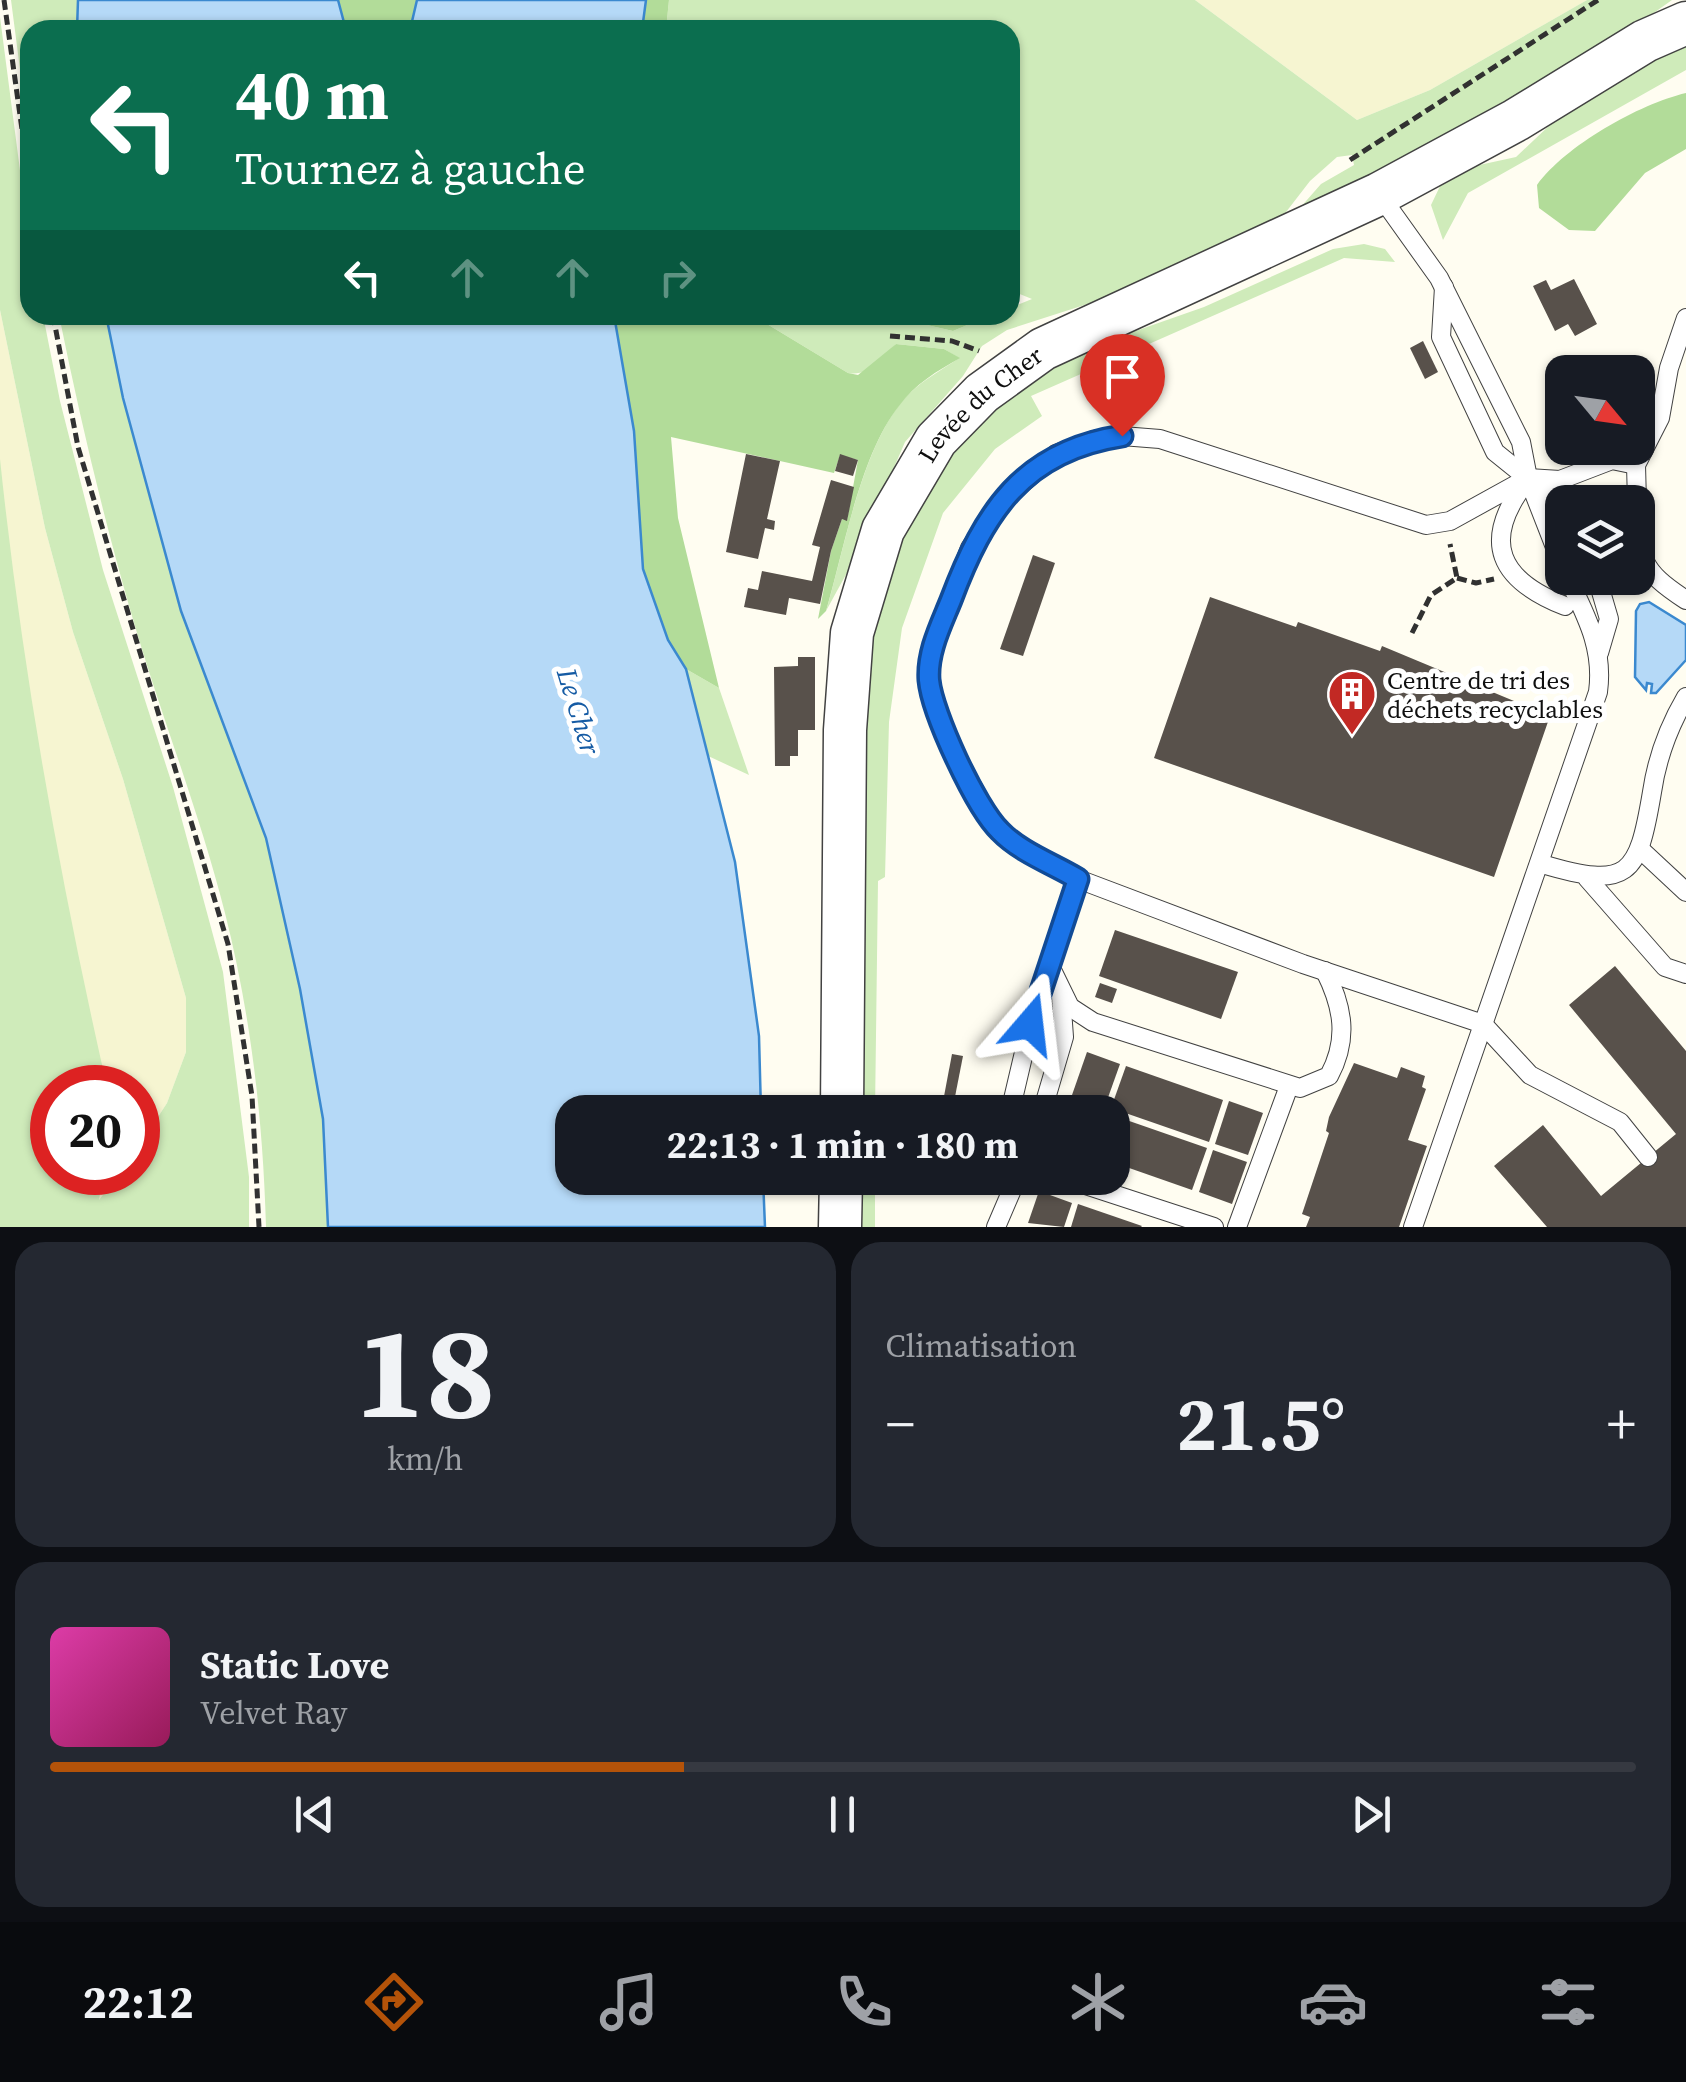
<!DOCTYPE html>
<html lang="fr">
<meta charset="utf-8">
<style>
:root{--surface:#171b24;--page:#242831;--text:#f1f3f6;--muted:#9ea1a6;--line:#363941;--accent:#b45309}
body{margin:0;font-family:"Source Serif 4",serif;background:var(--page);color:var(--text);height:100vh;display:flex;flex-direction:column;font-size:38px;white-space:nowrap}
*{box-sizing:border-box;margin:0}
p{font-size:32px;color:var(--muted)}
.icon{flex:none;width:55px;height:55px;fill:none;stroke:currentColor;stroke-width:2;stroke-linecap:round;stroke-linejoin:round}
.map{position:relative;height:1227px;overflow:hidden}
.panel{display:flex;flex-direction:column;gap:15px;padding:15px;background:#0d0f14;flex:1}
.panel>*{flex:none}
.top-card{position:absolute;left:20px;top:20px;width:1000px;height:305px;border-radius:30px;box-shadow:0 2px 8px #0004;background:#0b6e4f;color:#fff;overflow:hidden}
.needle{width:65px;rotate:119deg}
.buttons{position:absolute;left:1545px;top:355px;display:grid;gap:20px}
.buttons a{display:grid;place-items:center;width:110px;height:110px;border-radius:20px;background:var(--surface);box-shadow:0 2px 8px #0004;font-size:50px}
.speed{position:absolute;left:30px;top:1065px;display:flex;gap:20px;font-size:50px;font-weight:700;text-align:center}
.speed>*{display:grid;place-content:center;width:130px;height:130px;border-radius:50%;background:var(--surface);box-shadow:0 2px 8px #0004;line-height:1}
.speed .limit{border:15px solid #d22;background:#fff;color:#111}
.pin{position:absolute;display:grid;place-items:center;width:85px;height:85px;color:#fff;margin:-102px -42px;border-radius:50% 50% 50% 0;rotate:-45deg;box-shadow:0 0 10px #0007}
.pin .icon{rotate:45deg}
.me{position:absolute;width:110px;margin:-55px;rotate:17deg;stroke-linejoin:round;filter:drop-shadow(0 0 8px #0008)}
.turn{display:flex;align-items:center;gap:35px;height:210px;padding:0 50px;font-size:45px}
.turn .icon{width:130px;height:130px;stroke-width:2.5}
.turn b{display:block;font-size:70px;line-height:85px}
.lanes{display:flex;align-items:center;height:95px;padding:0 50px;background:#0003;justify-content:center;gap:50px;direction:ltr}
.lanes .off{opacity:.35}
.big{font-size:75px;font-weight:700;line-height:1.1}
.panel .widget{flex:1;display:flex;flex-direction:column;justify-content:center;gap:15px;min-width:0;padding:0 35px;border-radius:30px;background:var(--page)}
.panel .dial{align-items:center;gap:0}
.dial b{font-size:130px;line-height:1}
.song{display:flex;align-items:center;gap:30px}
.cover{width:120px;height:120px;border-radius:15px;background:linear-gradient(135deg,hsl(320 70% 55%),hsl(330 70% 35%))}
.played{height:10px;border-radius:5px;background:linear-gradient(90deg,var(--accent) 40%,var(--line) 40%)}
.keys{display:flex;justify-content:space-around;direction:ltr}
.heat{display:flex;justify-content:space-between;align-items:center;font-size:55px;direction:ltr}
.panel .tiles{flex:1;display:grid;gap:15px;grid-template-columns:1fr 1fr}
.widget:last-child{grid-column:span 2}
.trip{position:absolute;left:555px;top:1095px;width:575px;height:100px;border-radius:30px;background:var(--surface);box-shadow:0 2px 8px #0004;font-weight:700;line-height:100px;text-align:center}
.tabs{display:flex;height:160px;justify-content:space-around;align-items:center;background:#090b0e;color:var(--muted)}
.tabs .icon{width:70px;height:70px}
.tabs .selected{color:var(--accent)}
.tabs b{font-size:45px;color:var(--text)}
.map>svg:first-child{display:block}
.farmland{fill:#f6f5d1}
.green{fill:#cfebba}
.forest{fill:#b2dc99}
.water{fill:#b5d9f7;stroke:#3b89cf;stroke-width:2.5}
.building{fill:#58514b}
.lines{fill:none;stroke-linecap:round;stroke-linejoin:round}
.service-casing{stroke:#424242;stroke-width:20}
.tertiary-casing{stroke:#424242;stroke-width:45}
.path{stroke:#313131;stroke-width:5;stroke-dasharray:10 5;stroke-linecap:butt}
.service{stroke:#fff;stroke-width:18}
.tertiary{stroke:#fff;stroke-width:42}
.route-casing{stroke:#114b97;stroke-width:25}
.route{stroke:#1a73e8;stroke-width:18}
.labels{text-anchor:middle;dominant-baseline:central;stroke-width:10;stroke-linejoin:round;paint-order:stroke}
.street-label{font-size:25px;fill:#0f0f0f;stroke:#fff}
.poi-label{font-size:25px;fill:#0f0f0f;stroke:#fff;text-anchor:start}
.water-label{font-size:28px;font-style:italic;fill:#155ba4;stroke:#fff}
</style>
<div class="map">
<svg width="1686" height="1227" viewBox="0 0 1686 1227">
<rect width="100%" height="100%" fill="#fffdf1"/>
<g class="farmland">
<polygon points="1195,0 1587,0 1430,90 1357,120"/>
<polygon points="0,310 45,528 73,632 123,779 186,998 186,1052 167,1103 138,1148 138,1088 52,1088 52,1172 120,1173 80,1227 0,1227"/>
</g>
<g class="green">
<polygon points="11,0 78,0 77,30 30,30 30,146"/>
<path d="M669,0h526l162,120 73,-30 157,-90h85l-72,51 -308,166 29,-33 33,-19 -2,-10 -15,2 -27,24 -34,44 -145,65 -124,40 -25,16 -19,30 -58,66 -50,116 -29,53c19,-63 36,-170 83,-217 15,-15 33,-24 50,-36l-15,-9 -48,-5c-14,14 -27,33 -48,29l-96,-58h132l69,16 38,-16h19v-7l22,-9 -22,-9v-260h-344z"/>
<path d="M0,17l30,230v68h13l17,86 43,169 70,217 50,185 26,205v50h-249v-768c22,211 60,421 107,628l-55,1v84l51,1 -4,27 21,-27 18,-1v-24l29,-45 19,-51v-54l-63,-219 -50,-147 -28,-104 -45,-218z"/>
<polygon points="1686,45 1686,70 1468,193 1443,240 1431,205 1443,180 1461,169 1516,157 1553,122 1636,67"/>
<polygon points="1364,244 1385,249 1395,262 1344,258 1031,396 1042,416 995,449 943,513 902,628 889,722 885,877 878,881 875,1112 858,1112 867,647 887,564 943,462 990,411 1047,368 1107,341 1204,307 1333,249"/>
<path d="M59,315h47l17,83 58,213 85,227 34,151 23,130 5,108h-62c-3,-107 -15,-211 -41,-314 -26,-103 -66,-202 -95,-304 -28,-97 -51,-195 -71,-294z"/>
<polygon points="686,669 719,688 749,775 706,755"/>
<polygon points="857,1178 875,1178 875,1227 856,1227"/>
</g>
<g class="forest">
<polygon points="338,0 417,0 410,30 346,30"/>
<polygon points="646,0 669,0 666,30 642,30"/>
<path d="M1686,93v56l-41,24 -50,58 -26,-1 -30,-22 -2,-23c28,-39 102,-81 149,-92z"/>
<path d="M614,315h138l96,58 10,2 38,-31 48,5 16,9c-23,13 -45,26 -61,48 -39,49 -55,144 -73,205l-8,8 13,-68 11,-32 5,1 11,-60 -18,-5 -6,18 -163,-36 7,81 41,170 -33,-19 -18,-29 -25,-71 -9,-138z"/>
<polygon points="884,315 991,315 953,331"/>
</g>
<g class="water">
<polygon points="78,0 338,0 346,30 77,30"/>
<polygon points="417,0 646,0 642,30 410,30"/>
<polygon points="106,315 614,315 634,431 643,569 668,640 686,669 735,862 759,1036 761,1112 572,1112 572,1178 763,1178 765,1227 328,1227 323,1119 300,989 266,838 181,611 123,398"/>
<polygon points="1649,602 1686,625 1686,660 1656,693 1651,693 1652,684 1647,683 1646,690 1635,677 1636,611 1640,604"/>
</g>
<g class="building">
<polygon points="1574,279 1597,324 1575,336 1568,324 1555,331 1533,286 1546,280 1551,290"/>
<polygon points="1423,341 1438,372 1425,379 1410,348"/>
<polygon points="746,454 780,461 767,519 775,521 774,530 765,528 758,559 726,552"/>
<polygon points="840,454 858,460 853,476 835,471"/>
<polygon points="831,480 854,487 847,521 842,519 831,551 820,604 789,598 786,615 744,607 748,588 758,590 762,571 812,581 820,547 812,545"/>
<polygon points="1033,555 1055,563 1023,656 1000,649"/>
<polygon points="1210,597 1296,627 1298,622 1380,651 1382,646 1550,716 1494,877 1154,758"/>
<polygon points="798,657 815,657 815,730 798,730 798,756 790,756 790,766 775,766 774,667 798,666"/>
<polygon points="1115,930 1238,972 1221,1019 1099,976"/>
<polygon points="1615,966 1686,1051 1686,1227 1547,1227 1494,1166 1543,1125 1601,1196 1676,1134 1569,1005"/>
<polygon points="1100,983 1117,989 1112,1003 1095,997"/>
<polygon points="1087,1052 1120,1064 1105,1106 1072,1095"/>
<polygon points="952,1054 963,1056 952,1112 941,1112"/>
<polygon points="1354,1063 1397,1078 1401,1067 1425,1076 1422,1087 1426,1089 1408,1140 1427,1146 1399,1227 1306,1227 1310,1217 1302,1214 1329,1133 1326,1131 1329,1117"/>
<polygon points="1126,1066 1223,1100 1209,1142 1111,1108"/>
<polygon points="1070,1100 1103,1112 1066,1112"/>
<polygon points="1229,1101 1263,1113 1248,1155 1215,1144"/>
<polygon points="1112,1115 1207,1148 1192,1190 1112,1162"/>
<polygon points="1213,1150 1247,1162 1232,1204 1199,1192"/>
<polygon points="1039,1191 1072,1203 1064,1227 1028,1223"/>
<polygon points="1078,1204 1142,1226 1141,1227 1071,1227"/>
</g>
<g class="lines">
<g class="service-casing">
<g id="service">
<polyline points="1379,194 1439,278 1521,442 1528,478 1562,565"/>
<polyline points="1444,287 1441,337 1495,452 1562,506"/>
<polyline points="1636,465 1612,460 1560,480 1528,478 1450,521 1426,525 1160,439 1122,436 1094,440 1056,454 1000,503 970,548 932,649 929,678 945,735 992,823 1014,842 1078,879 1303,964 1483,1024 1530,1075 1620,1122 1648,1157"/>
<path d="M1525,483c-44,59 -26,97 40,123"/>
<polyline points="1637,502 1636,465 1660,418 1669,368 1686,318"/>
<path d="M1638,506c1,53 2,64 48,94"/>
<polyline points="1597,578 1609,619 1599,653"/>
<polyline points="1641,850 1686,892"/>
<path d="M1542,864c87,26 96,12 110,-72 5,-34 17,-66 34,-95"/>
<polyline points="1587,878 1665,967 1686,974"/>
<path d="M1049,964l21,43 23,15 207,66 29,-12c20,-37 14,-69 -4,-105"/>
<polyline points="1010,1112 1036,1001 1078,879"/>
<polyline points="1042,1112 1064,1037 1061,996"/>
<polyline points="1064,1178 1214,1227"/>
<polyline points="996,1227 1017,1178"/>
<polyline points="1237,1227 1289,1086"/>
<path d="M1413,1227l185,-535c6,-44 -12,-76 -30,-114"/>
</g>
</g>
<g class="tertiary-casing">
<g id="tertiary">
<path id="s1" d="M842,1112l3,-382 7,-97 31,-103 53,-90 46,-47 61,-44 336,-155 137,-74 129,-79 41,-18"/>
<polyline points="840,1227 841,1178"/>
</g>
</g>
<g class="path">
<polyline points="4,0 30,187"/>
<polyline points="1350,160 1598,0"/>
<polyline points="53,315 78,447 228,944 252,1096 259,1227"/>
<polyline points="890,336 952,341 979,351"/>
<polyline points="1457,578 1476,583 1494,579"/>
<polyline points="1412,633 1431,595 1457,578 1450,544"/>
</g>
<use href="#service" class="service"/>
<use href="#tertiary" class="tertiary"/>
</g>
<g class="lines">
<g class="route-casing">
<path id="route" d="M1030,1024l48,-145c-25,-15 -58,-27 -78,-48 -24,-23 -68,-118 -71,-151 -2,-28 12,-55 22,-80 33,-88 72,-149 171,-164"/>
</g>
<use href="#route" class="route"/>
</g>
<defs>
<g id="building-pin" transform="scale(2.5)"><path d="M0 17L-7.5 6A9.5 9.5 0 1 1 7.5 6Z" fill="#c22924" stroke="#fff"/><path d="M-4-6H4V6H1V3H-1V6H-4ZM-2.5-4.3h1.7v1.8h-1.7ZM.8-4.3h1.7v1.8H.8ZM-2.5-1h1.7V.8h-1.7ZM.8-1h1.7V.8H.8Z" fill="#fff"/></g>
</defs>
<g fill-rule="evenodd">
<use href="#building-pin" x="1352" y="694"/>
</g>
<g class="labels">
<g class="street-label">
<text stroke="none"><textPath href="#s1" startOffset="748">Levée du Cher</textPath></text>
</g>
<g class="poi-label">
<text x="1387" y="680">Centre de tri des<tspan x="1387" dy="29">déchets recyclables</tspan></text>
</g>
<g class="water-label">
<text transform="translate(579 711) rotate(73)">Le Cher</text>
</g>
</g>
</svg>
<div class="buttons">
<a><svg class="needle" viewBox="-14 -14 28 28"><path d="M0-13l5 13h-10z" fill="#e53935"/><path d="M0 13l5-13h-10z" fill="#9ea1a6"/></svg></a>
<a><svg class="icon" aria-label="layers" viewBox="0 0 24 24"><path d="M12 4l9 5-9 5-9-5zM3 14l9 5 9-5"/></svg></a>
</div>
<div class="speed"><div class="limit">20</div></div>
<div class="pin" style="left:1122px;top:436px;background:#d93025"><svg class="icon" aria-label="arrive" viewBox="0 0 24 24"><path d="M6 21V4h12l-3 4 3 4H6"/></svg></div>
<svg class="me" style="left:1030px;top:1024px" viewBox="-20 -20 40 40"><path d="M0-17L14 15 0 8-14 15z" fill="#1a73e8" stroke="#fff" stroke-width="4"/></svg>
<div class="trip">22:13 · 1 min · 180 m</div>
<div class="top-card">
<div class="turn"><svg class="icon" aria-label="left" viewBox="0 0 24 24"><path d="M17 20v-9H6M10 6l-5 5 5 5"/></svg><div><b>40 m</b>Tournez à gauche</div></div>
<div class="lanes"><svg class="icon" aria-label="left" viewBox="0 0 24 24"><path d="M17 20v-9H6M10 6l-5 5 5 5"/></svg><svg class="icon off" aria-label="ahead" viewBox="0 0 24 24"><path d="M12 20V5M6 11l6-6 6 6"/></svg><svg class="icon off" aria-label="ahead" viewBox="0 0 24 24"><path d="M12 20V5M6 11l6-6 6 6"/></svg><svg class="icon off" aria-label="right" viewBox="0 0 24 24"><path d="M7 20v-9h11M14 6l5 5-5 5"/></svg></div>
</div>
</div>
<section class="panel">
<div class="tiles">
<div class="widget dial"><b>18</b><p>km/h</p></div>
<div class="widget"><p>Climatisation</p>
<div class="heat"><a>−</a><b class="big">21.5°</b><a>+</a></div>
</div>
<div class="widget">
<div class="song"><i class="cover"></i><div><b>Static Love</b><p>Velvet Ray</p></div></div>
<div class="played"></div>
<div class="keys"><svg class="icon" aria-label="previous" viewBox="0 0 24 24"><path d="M18 5L8 12l10 7zM5 5v14"/></svg><svg class="icon" aria-label="pause" viewBox="0 0 24 24"><path d="M8 5v14M16 5v14"/></svg><svg class="icon" aria-label="next" viewBox="0 0 24 24"><path d="M6 5l10 7-10 7zM19 5v14"/></svg></div>
</div>
</div>
</section>
<nav class="tabs">
<b>22:12</b>
<svg class="icon selected" aria-label="directions" viewBox="0 0 24 24"><path d="M12 3l9 9-9 9-9-9zM9 14v-3h6M13 9l2 2-2 2"/></svg>
<svg class="icon" aria-label="music" viewBox="0 0 24 24"><path d="M9 18V5l10-2v13"/><circle cx="6" cy="18" r="3"/><circle cx="16" cy="16" r="3"/></svg>
<svg class="icon" aria-label="phone" viewBox="0 0 24 24"><path d="M5 4h4l2 5-3 2q2 4 5 5l2-3 5 2v4C11 20 4 13 5 4z"/></svg>
<svg class="icon" aria-label="climate" viewBox="0 0 24 24"><path d="M12 3v18M4 7l16 10M4 17L20 7"/></svg>
<svg class="icon" aria-label="car" viewBox="0 0 24 24"><path d="M5 17H2v-5l4-1 3-4h7l3 4 3 1v5h-3M9 17h6M6 11h13"/><circle cx="7" cy="17" r="2"/><circle cx="17" cy="17" r="2"/></svg>
<svg class="icon" aria-label="filters" viewBox="0 0 24 24"><path d="M4 7h16M4 17h16"/><circle cx="9" cy="7" r="2"/><circle cx="15" cy="17" r="2"/></svg>
</nav>
